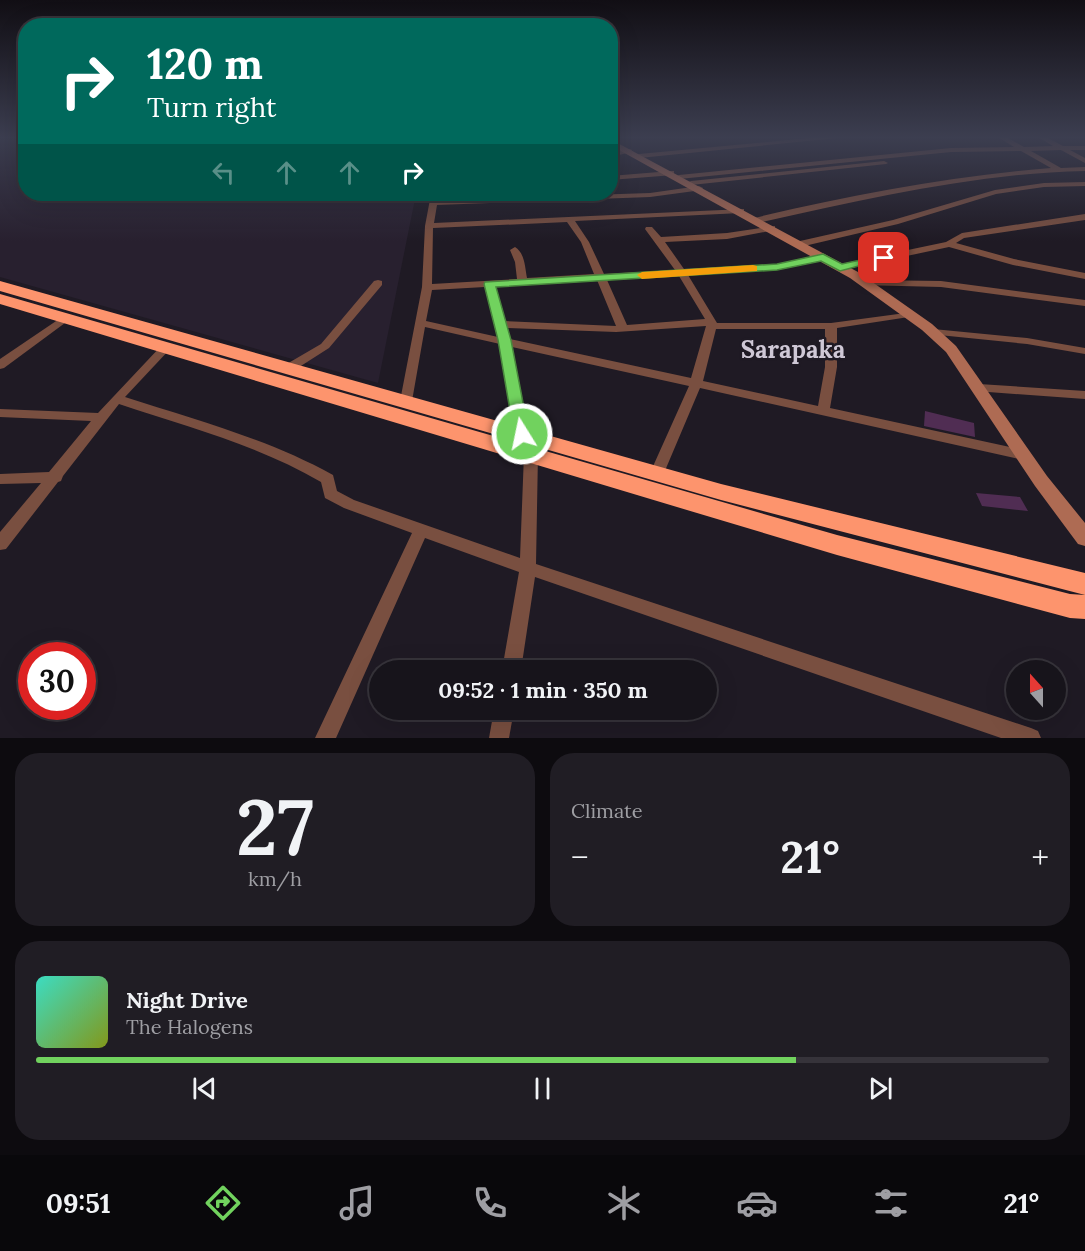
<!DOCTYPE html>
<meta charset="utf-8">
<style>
:root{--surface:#17141b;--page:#201d24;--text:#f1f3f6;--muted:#9e9ea3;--line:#36333a;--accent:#71d25e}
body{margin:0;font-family:Lora,serif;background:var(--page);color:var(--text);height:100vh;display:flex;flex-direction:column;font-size:22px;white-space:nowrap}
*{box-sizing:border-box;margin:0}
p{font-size:20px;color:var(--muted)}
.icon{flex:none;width:33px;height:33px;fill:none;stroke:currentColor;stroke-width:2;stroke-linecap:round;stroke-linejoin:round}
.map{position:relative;height:738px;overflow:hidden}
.drawer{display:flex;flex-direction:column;gap:15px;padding:15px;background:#0d0b0f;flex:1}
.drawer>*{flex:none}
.banner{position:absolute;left:18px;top:18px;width:600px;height:183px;border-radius:24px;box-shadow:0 6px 24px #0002,0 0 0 2px var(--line);background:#00695c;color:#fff;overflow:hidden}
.needle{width:39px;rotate:339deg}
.fabs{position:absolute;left:1006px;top:660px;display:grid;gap:12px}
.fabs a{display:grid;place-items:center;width:60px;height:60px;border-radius:50%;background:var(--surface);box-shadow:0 6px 24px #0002,0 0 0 2px var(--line);font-size:30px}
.speed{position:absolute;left:18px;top:642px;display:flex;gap:12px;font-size:30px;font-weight:700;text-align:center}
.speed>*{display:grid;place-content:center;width:78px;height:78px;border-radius:50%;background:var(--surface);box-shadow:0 6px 24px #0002,0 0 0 2px var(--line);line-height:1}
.speed .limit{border:9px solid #d22;background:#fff;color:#111}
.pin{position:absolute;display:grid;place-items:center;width:51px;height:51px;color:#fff;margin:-26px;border-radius:12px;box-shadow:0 3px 9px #0006}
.me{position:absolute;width:66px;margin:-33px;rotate:350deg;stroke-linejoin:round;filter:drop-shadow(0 0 4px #0008)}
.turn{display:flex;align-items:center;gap:21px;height:126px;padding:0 30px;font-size:27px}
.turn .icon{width:78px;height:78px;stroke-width:2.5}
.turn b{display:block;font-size:42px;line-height:51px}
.lanes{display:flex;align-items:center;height:57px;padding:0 30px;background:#0003;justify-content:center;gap:30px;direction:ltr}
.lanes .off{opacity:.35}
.big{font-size:45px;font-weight:700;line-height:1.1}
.drawer .card{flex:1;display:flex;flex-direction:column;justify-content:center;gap:9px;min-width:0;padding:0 21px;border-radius:24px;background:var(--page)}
.drawer .dial{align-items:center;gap:0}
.dial b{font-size:78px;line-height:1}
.song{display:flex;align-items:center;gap:18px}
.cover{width:72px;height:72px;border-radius:9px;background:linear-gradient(135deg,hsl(170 70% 55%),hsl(70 70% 35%))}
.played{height:6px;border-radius:3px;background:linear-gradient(90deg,var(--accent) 75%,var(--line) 75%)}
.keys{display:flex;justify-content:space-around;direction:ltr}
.heat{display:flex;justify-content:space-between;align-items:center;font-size:33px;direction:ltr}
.drawer .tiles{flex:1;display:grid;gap:15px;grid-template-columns:1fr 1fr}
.card:last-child{grid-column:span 2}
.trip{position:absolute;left:369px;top:660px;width:348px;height:60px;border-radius:30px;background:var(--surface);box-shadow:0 6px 24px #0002,0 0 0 2px var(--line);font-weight:700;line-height:60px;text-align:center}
.menu{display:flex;height:96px;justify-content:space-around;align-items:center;background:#09080b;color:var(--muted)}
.menu .icon{width:42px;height:42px}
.menu .selected{color:var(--accent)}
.menu b{font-size:27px;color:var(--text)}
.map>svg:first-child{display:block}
.built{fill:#28202f}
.building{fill:#502d53}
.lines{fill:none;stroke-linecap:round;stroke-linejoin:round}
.street{fill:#794f40;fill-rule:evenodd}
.secondary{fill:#ae6b53;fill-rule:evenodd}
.highway{fill:#fd946d;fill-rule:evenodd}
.route{fill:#71d25e;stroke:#49883d;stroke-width:1.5}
.slow{fill:#f59e0b}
.labels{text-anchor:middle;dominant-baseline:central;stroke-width:5;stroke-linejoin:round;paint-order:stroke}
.district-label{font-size:24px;font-weight:bold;fill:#cfc8d6;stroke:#1f1a24}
</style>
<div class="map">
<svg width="1085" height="738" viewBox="0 0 1085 738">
<rect width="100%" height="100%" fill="#1f1a24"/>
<polygon class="built" points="0,137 25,137 26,194 416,194 378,383 0,277"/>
<g class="building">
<polygon points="925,411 974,423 975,437 924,426"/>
<polygon points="976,493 1020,497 1028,511 982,506"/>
</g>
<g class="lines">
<g class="street">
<polygon points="820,137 847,137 639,158 636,156 639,154"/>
<path d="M998,137h8l18,10 29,-1 -15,-9h8l17,9h22v4h-15l15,8v5l-24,-13 -30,1 30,17 24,-1v4c-110,2 -221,29 -328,52l-4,-3 1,-2c97,-23 198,-42 297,-50l-30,-17 -70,1 -272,27 -4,-2 4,-2 272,-27 63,-1z"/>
<polygon points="630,149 632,150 632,152 610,157 610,153"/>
<polygon points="884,161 888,163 886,164 691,185 687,183 691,181"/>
<polygon points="671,171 674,171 674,175 610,180 610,176"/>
<polygon points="1085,182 1085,186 1044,187 996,194 898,224 800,247 796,244 800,241 893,220 995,190 1044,183"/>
<path d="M699,186l4,2 -1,2 -52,7 -213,8 -3,18 310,-14v4h-3l-166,8 14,21 15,32 71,-4 -30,-41 1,-2h6l9,10 66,-4 48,-7v4l-48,9 -62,3 19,27 93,-5 49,-9v4l-49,11 -89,5 29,48h114l82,-11 1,2 -5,3 -72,11v39l-7,41 194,42 5,2 2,3 -2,3 -5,2 -324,-72 -36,85 -2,4 -5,1 -5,-1 -2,-4 39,-87 -177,-39 17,87 -2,3h-10l-2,-3 -15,-90 -75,-17 -13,74 -6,4 -5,-1 -1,-3 22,-114 3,-61 6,-32h8l-1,6 212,-7zM567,222l14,20 13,32 -67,4c-2,-10 -2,-25 -12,-31l-5,3 5,12 2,17 -85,5 1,-56zM679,276l26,43 -78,6 -20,-45zM597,280l19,46 -111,-5 -10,-35zM485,287l13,50 -72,-16 6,-31zM706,326l-15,52 -181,-39 -3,-11 109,4zM716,329h109v38l-7,39 -115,-25z"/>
<polygon points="1085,214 1085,220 964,238 956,243 1014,259 1085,273 1085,279 1013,265 949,247 841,270 836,267 841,264 946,242 962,233"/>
<polygon points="378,280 382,281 382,285 329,348 293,371 285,371 283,368 285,365 321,344 374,281"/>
<polygon points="865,280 941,281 1085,300 1085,306 941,287 861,285 860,283"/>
<polygon points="65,315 70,318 69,320 4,368 0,369 0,359"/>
<polygon points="933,329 1027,338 1085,348 1085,354 1027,344 929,334 927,332"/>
<path d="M166,344l6,3 -2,2 -45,48c71,23 143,42 208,78l4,16 17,9 166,58 4,-104 2,-3h10l2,3 -2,110 495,164 7,3 3,7h-40l-466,-161 -14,93h-19l17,-98 -94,-34 -89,200h-21l97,-205 -68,-25 -19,-10 -4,-16c-63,-37 -133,-55 -202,-78l-56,72 -2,5 -3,1 -52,67 -6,1v-18l41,-49 -41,1v-10l49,-2 42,-51 -91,-4v-8l98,4 64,-68z"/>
<polygon points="979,384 1085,391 1085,399 975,391 973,388"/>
<polygon points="494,710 514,710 509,738 489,738"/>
</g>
<polygon class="secondary" points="610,139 858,272 932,324 956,346 1047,476 1085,523 1085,546 1078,544 1035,486 946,352 922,330 850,278 610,145"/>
<g class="highway">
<polygon points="0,281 721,484 1085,573 1085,595 721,500 0,291"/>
<polygon points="0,294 837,535 1070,594 1085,595 1085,619 1070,618 837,555 0,304"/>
</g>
</g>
<linearGradient id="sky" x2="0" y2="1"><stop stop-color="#110e14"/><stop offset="0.57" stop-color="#3c3e50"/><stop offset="1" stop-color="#3c3e50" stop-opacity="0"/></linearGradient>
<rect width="1085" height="241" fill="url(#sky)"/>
<polygon class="route" points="823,254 842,264 884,255 889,258 840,271 821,261 777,270 496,287 511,340 529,434 522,440 514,434 498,340 484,284 485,282 777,264"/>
<polygon class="slow" points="753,265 757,266 757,271 642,279 637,275 642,272"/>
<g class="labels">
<g class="district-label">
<text x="793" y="349">Sarapaka</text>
</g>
</g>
</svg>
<div class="fabs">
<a><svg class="needle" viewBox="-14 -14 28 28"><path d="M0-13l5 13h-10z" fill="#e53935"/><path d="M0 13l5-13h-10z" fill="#9e9ea3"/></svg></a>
</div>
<div class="speed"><div class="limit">30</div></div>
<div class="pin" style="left:884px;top:258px;background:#d93025"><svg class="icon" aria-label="arrive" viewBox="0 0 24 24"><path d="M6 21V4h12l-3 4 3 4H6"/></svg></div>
<svg class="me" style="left:522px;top:434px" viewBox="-20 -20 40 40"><circle r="17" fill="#71d25e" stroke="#fff" stroke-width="3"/><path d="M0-11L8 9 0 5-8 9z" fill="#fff"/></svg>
<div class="trip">09:52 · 1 min · 350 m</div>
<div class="banner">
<div class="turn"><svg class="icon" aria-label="right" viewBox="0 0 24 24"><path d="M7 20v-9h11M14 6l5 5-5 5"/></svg><div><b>120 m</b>Turn right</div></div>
<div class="lanes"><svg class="icon off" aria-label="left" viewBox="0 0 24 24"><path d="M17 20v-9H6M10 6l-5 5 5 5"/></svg><svg class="icon off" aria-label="ahead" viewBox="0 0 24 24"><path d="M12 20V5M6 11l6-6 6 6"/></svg><svg class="icon off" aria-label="ahead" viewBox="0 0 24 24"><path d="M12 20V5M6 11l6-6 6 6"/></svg><svg class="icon" aria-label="right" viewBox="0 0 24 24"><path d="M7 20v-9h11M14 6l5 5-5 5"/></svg></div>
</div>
</div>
<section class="drawer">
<div class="tiles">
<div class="card dial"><b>27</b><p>km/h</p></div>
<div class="card"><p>Climate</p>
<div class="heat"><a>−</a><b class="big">21°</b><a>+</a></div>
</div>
<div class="card">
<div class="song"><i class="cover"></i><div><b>Night Drive</b><p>The Halogens</p></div></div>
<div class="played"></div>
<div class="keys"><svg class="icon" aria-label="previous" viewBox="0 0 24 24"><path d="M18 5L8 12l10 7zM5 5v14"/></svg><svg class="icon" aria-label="pause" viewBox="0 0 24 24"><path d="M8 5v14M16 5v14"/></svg><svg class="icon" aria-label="next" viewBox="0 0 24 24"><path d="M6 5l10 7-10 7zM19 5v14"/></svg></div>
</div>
</div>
</section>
<nav class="menu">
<b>09:51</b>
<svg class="icon selected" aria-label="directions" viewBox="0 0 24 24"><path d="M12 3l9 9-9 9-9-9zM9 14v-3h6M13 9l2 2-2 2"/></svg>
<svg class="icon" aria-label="music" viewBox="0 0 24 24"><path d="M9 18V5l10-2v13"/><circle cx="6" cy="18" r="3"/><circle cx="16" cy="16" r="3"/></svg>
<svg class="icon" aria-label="phone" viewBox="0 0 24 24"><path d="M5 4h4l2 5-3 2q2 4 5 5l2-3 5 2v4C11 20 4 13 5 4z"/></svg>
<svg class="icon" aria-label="climate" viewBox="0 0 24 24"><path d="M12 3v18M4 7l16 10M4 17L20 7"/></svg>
<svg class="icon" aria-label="car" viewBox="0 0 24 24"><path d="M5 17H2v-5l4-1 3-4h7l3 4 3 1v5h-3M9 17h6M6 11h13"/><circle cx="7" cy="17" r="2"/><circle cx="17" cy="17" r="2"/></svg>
<svg class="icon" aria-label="filters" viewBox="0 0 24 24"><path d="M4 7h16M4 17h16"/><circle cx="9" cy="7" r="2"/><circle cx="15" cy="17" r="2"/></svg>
<b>21°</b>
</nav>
